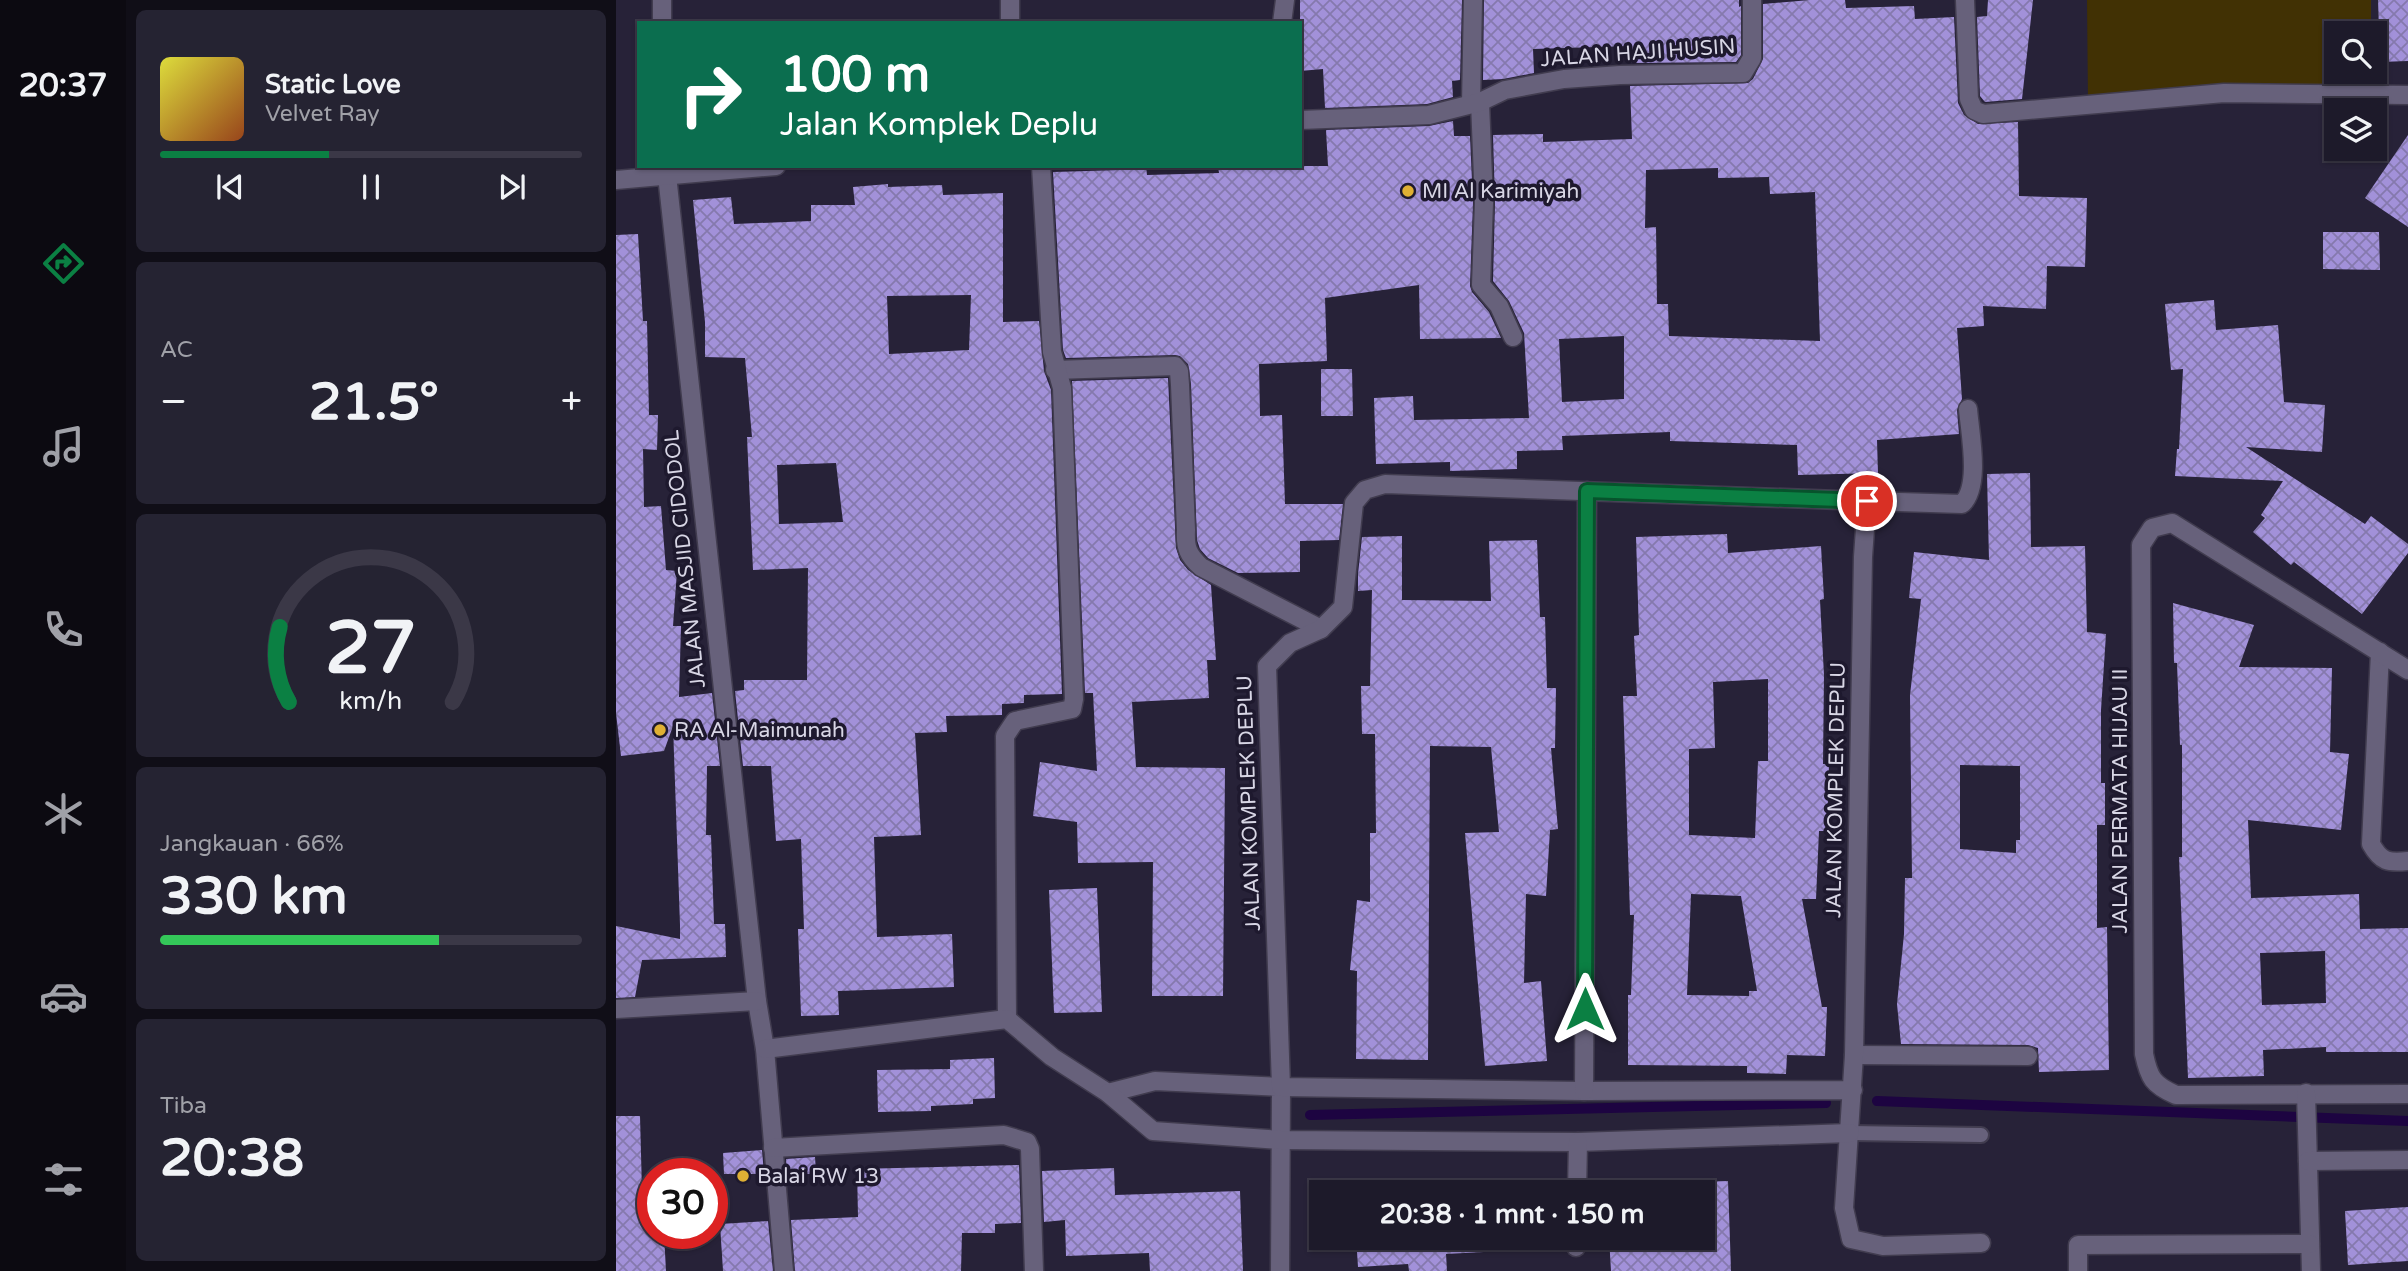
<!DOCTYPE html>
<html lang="id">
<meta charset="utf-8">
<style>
:root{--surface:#1d1a2a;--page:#252332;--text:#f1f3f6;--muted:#a0a1a8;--line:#3b3847;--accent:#0b8043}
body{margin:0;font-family:"Varela Round",sans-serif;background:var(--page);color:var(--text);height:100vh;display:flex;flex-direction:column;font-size:26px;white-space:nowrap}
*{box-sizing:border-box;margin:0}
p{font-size:23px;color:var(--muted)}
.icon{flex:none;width:38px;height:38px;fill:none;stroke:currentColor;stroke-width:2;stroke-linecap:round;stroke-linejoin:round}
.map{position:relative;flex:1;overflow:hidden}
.drawer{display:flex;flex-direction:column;gap:10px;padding:10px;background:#100e17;width:490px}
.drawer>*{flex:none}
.guide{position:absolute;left:21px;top:21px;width:665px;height:147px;border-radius:0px;box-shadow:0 2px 5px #0004,0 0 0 2px var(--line);background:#0b6e4f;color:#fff;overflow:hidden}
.fabs{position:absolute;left:1708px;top:21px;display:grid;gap:14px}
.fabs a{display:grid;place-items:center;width:63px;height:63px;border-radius:0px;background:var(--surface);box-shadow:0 2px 5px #0004,0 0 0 2px var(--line);font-size:35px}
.speed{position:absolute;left:21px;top:1158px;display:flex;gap:14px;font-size:35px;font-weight:700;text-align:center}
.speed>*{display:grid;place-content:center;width:91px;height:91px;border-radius:50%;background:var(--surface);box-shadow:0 2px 5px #0004,0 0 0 2px var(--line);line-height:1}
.speed .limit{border:10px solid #d22;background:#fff;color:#111}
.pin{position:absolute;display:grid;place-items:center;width:60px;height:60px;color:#fff;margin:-30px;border:4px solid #fff;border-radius:50%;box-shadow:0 2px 7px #0007}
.me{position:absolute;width:77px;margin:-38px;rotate:0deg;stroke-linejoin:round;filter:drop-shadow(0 0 5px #0008)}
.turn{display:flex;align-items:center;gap:24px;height:147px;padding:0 28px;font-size:32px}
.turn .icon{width:91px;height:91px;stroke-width:2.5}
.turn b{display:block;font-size:49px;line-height:60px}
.big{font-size:52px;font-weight:800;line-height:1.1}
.drawer .card{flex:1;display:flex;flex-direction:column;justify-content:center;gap:10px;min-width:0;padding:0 24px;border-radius:10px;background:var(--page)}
.drawer .dial{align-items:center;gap:0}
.dial svg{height:182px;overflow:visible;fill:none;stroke:var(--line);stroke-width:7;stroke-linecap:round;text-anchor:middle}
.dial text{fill:var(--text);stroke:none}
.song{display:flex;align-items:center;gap:21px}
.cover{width:84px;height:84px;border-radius:10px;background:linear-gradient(135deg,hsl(60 70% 55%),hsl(20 70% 35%))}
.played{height:7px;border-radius:4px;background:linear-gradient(90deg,var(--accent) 40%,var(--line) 40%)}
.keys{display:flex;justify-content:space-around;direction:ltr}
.heat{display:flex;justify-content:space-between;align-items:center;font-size:38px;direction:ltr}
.charge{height:10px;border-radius:5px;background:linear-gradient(90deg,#34c759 66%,var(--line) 0)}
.trip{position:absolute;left:693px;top:1180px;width:406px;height:70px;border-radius:0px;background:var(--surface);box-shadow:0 2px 5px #0004,0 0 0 2px var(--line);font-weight:800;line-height:70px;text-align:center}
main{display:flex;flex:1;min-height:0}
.tab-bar{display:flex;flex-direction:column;width:126px;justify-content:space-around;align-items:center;background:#0c0a11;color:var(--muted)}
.tab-bar .icon{width:49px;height:49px}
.tab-bar .selected{color:var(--accent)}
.tab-bar b{font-size:32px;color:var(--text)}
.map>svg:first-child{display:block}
.garden{fill:#413104}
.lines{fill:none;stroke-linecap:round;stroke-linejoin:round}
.stream{stroke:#1d0441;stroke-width:10}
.building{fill:url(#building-cross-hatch);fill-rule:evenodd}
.service-casing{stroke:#413c4f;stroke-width:18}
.minor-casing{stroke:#413c4f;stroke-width:21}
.service{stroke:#67617b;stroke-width:14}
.minor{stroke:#67617b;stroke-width:18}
.route-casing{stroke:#07532c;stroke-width:18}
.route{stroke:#0b8043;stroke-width:12}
.poi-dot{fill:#dfb034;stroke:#1e192e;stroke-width:2.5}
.labels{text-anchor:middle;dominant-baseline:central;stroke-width:7;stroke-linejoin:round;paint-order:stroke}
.street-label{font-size:21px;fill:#d8d6e5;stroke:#1e192e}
.poi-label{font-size:21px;fill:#d8d6e5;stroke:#1e192e;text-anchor:start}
</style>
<main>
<nav class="tab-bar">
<b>20:37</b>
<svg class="icon selected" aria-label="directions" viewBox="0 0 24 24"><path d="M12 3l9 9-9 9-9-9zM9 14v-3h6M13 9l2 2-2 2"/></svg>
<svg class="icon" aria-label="music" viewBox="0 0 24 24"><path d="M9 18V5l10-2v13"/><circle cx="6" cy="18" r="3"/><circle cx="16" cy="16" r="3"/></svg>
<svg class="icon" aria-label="phone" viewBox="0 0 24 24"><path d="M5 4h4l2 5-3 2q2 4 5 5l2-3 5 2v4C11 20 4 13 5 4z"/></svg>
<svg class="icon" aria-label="climate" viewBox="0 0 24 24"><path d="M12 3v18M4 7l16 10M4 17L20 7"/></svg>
<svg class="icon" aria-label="car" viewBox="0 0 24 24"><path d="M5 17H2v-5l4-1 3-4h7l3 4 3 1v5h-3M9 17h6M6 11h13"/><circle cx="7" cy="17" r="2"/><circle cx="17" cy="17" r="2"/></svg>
<svg class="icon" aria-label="filters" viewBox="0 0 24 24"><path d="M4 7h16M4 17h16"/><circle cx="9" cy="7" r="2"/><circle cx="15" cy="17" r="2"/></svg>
</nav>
<section class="drawer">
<div class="card">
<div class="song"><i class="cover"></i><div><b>Static Love</b><p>Velvet Ray</p></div></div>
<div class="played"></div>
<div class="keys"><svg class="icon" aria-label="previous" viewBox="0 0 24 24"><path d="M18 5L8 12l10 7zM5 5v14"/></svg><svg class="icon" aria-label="pause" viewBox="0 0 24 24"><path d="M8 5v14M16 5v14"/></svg><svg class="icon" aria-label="next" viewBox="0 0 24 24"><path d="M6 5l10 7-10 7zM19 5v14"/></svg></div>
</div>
<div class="card"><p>AC</p>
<div class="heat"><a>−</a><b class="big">21.5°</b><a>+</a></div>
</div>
<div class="card dial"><svg viewBox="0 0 100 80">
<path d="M14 69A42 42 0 1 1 86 69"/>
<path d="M14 69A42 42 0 0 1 10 36" stroke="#0b8043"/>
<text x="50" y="56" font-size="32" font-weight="700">27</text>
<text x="50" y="72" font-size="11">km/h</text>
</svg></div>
<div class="card"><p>Jangkauan · 66%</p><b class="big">330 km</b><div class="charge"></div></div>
<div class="card"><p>Tiba</p><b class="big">20:38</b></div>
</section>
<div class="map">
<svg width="1792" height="1271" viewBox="0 0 1792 1271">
<defs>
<pattern id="building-cross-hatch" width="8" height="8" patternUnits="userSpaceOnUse" patternTransform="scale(1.75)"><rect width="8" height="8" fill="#a291d9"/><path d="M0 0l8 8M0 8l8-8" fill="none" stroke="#8579ad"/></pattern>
</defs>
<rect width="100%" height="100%" fill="#272238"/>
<polygon class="garden" points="1471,0 1755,0 1755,33 1720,33 1720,72 1755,72 1755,99 1472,102"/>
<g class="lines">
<g class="stream">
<polyline points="1261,1101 1792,1121"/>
<polyline points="694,1115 1210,1103"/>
</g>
</g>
<g class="building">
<polygon points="684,0 846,0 844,80 836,81 837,97 811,104 709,108 707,69 684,71"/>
<polygon points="868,0 1123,0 1123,7 1125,6 1125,55 1120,62 1014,63 1013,46 917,49 918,73 887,79 867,80"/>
<path d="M1194,0h35l1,8 68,-2 1,13 39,-2 4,86 6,12 14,9 40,-2 1,74 68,2 -2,69 -38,-1 -1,43 -63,-3 1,20 -27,2 5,71 -5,11 2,24 -82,6 1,33 -80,2 -1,-30 -127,-4v-9l-108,4 1,14 -46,1v18l-67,2v-9l-74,2 -2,-66 39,-2 1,24 115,-2 -5,-85 -15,-32 -16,-20 2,-78 -2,-68 50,-1v8l89,-3 -2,-53 118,-3 5,-4 10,-20v-55zM1102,168v10l51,-1 1,17 45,-2 5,149 -151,-5 -1,-32h-11l-1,-77 -11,1 1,-58zM1008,336v63l-62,3 -3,-63z"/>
<polygon points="1372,0 1417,0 1406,99 1369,102 1364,96 1361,17 1371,16"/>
<polygon points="1762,0 1792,0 1792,61 1764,62"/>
<polygon points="837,121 838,136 854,136 857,203 854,286 856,292 873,312 885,338 804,339 803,285 709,298 711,361 643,364 644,416 666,415 669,504 727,504 723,540 684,541 684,572 622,573 592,558 584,549 581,540 575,384 572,364 564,356 559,355 450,358 447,350 437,172 504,170 504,166 530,166 531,175 603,173 602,166 712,166 710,130 813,126"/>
<polygon points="1792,135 1792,227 1749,198"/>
<path d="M272,184v3l54,-2 1,10 60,-2v129l36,-1 5,50 7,19 11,304 -38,1v8l-22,1v11l-56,1 1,16 -32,1 6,102 -47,2 3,100 75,-3 2,53 -116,4 1,24 -38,1 -3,-87h6l-3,-90 -25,2 -5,-75h-28l-8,-75 9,-1v-10h63l1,-112 -55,2 -6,-133h5l-7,-79 -40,-1v-35l-12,-122 38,-3 3,27 77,-3v-16h44l-2,-18zM355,295l-2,55 -80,4 -2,-58zM220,463l7,59 -64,2 -2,-59z"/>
<polygon points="1707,232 1763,232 1764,270 1707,269"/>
<polygon points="22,234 27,321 31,321 33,415 42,415 41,450 27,449 28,507 45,506 50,570 61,571 57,626 65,626 63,697 96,693 104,766 91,766 90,835 95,835 98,924 109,924 110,957 26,960 19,997 0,998 0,926 64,939 64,925 57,726 48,751 5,756 0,713 0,235"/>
<polygon points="1598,300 1600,330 1662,325 1668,402 1709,405 1706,452 1630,447 1749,524 1755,516 1792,544 1792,553 1746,614 1678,562 1675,565 1637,532 1649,518 1645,515 1667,481 1559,476 1561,449 1563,449 1567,369 1555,370 1549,304"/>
<polygon points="705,369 736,369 737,416 705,416"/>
<polygon points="552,378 560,548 564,560 572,570 595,585 600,660 591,660 593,698 516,702 520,767 609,768 607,996 536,996 537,862 462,863 461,822 417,816 424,762 481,771 477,693 469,693 456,381"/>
<path d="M1414,473l1,74 54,-1 2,86 19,2 -5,76v73h4v42h-8v103l10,-1 2,143 -70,2 -1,-24 -10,-3 -127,-1 -4,-40 7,-70 1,-56h7l-2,-183 11,-96 -12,-1 5,-46 75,8 -2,-86zM1344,765l60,1v74h-4v13l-56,-4z"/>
<path d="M1111,534l1,19 93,-7 3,53 -4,1 4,75 -1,89h6l-2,67h-8l-3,68h-14l20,108h5l-2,49 -38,-1 -1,19 -39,-1v-7l-119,-1v-70h3l3,-80h-4l-7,-219h14l-3,-60 5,-1 -3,-98zM1152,679v82h-10l-3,77 -66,-3v-86l26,-1 -2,-66zM1075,894l50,2 16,95h-8v5l-62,-1z"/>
<polygon points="786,536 786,600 875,601 873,541 921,540 924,617 929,617 931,688 940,688 939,748 935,748 942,829 934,830 930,896 910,894 908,983 925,981 931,1061 869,1066 849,833 883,832 875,747 814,746 812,1060 740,1059 741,971 734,970 741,900 754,902 754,833 760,833 759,734 746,734 745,686 754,686 756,590 742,591 742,574 746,537"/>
<path d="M1557,603l81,22 -15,42 93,1 -2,84 19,2 -8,76 -93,-10 3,78 108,-4 1,35 48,-1v124h-82v-5l-63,3 1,26 -76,2 -9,-221h3v-112h-2l-3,-82h-3zM1709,951l1,52 -64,2 -2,-52z"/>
<polygon points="481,888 486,1012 438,1013 433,890"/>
<polygon points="378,1058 379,1098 357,1099 357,1104 315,1106 315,1111 262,1112 261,1070 334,1069 334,1060"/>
<polygon points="0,1116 24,1116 27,1228 37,1227 37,1234 48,1234 50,1271 0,1271"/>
<polygon points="146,1150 148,1174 108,1174 107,1153"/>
<polygon points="199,1157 200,1174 171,1174 170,1159"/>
<polygon points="403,1165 405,1223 379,1224 379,1233 346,1233 345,1271 179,1271 175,1220 242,1217 241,1169"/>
<polygon points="498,1168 499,1195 624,1191 627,1271 534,1271 533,1253 450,1256 449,1220 428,1222 426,1171"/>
<polygon points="918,1181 918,1192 754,1192"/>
<polygon points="1112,1181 1115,1271 995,1271 993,1237 1087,1237 1087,1192 992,1192 992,1185"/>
<polygon points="1792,1207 1792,1261 1732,1265 1729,1211"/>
<polygon points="152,1221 157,1271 107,1271 104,1224"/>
<polygon points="740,1237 921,1237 922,1249 830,1254 831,1271 793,1271 792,1264 742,1267"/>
</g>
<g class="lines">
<g class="service-casing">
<polyline id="service" points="1234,1133 1365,1135"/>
</g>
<g class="minor-casing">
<g id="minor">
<polyline points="46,0 46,23"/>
<polyline points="1349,0 1353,99 1358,110 1367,114 1608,93 1792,95"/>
<polyline points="394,23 394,0"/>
<polyline points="666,23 669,0"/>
<polyline points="864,102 868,203 865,285 883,306 897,337"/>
<polyline points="855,104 857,0"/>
<polyline points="684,120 813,115 864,102 889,90 948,79 1004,75 1127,73 1136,58 1136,0"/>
<polyline points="50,166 141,1001 149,1049 168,1271"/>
<polyline points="0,180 160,166"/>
<path d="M439,370l120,-4 4,5 1,14 6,145c-1,18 2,25 15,37l120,62"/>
<path d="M1251,501l95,3c19,-18 8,-70 6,-95"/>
<path d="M1764,652l-9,192c10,18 17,19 37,17"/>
<path d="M1792,670l-236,-147 -20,5 -11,17 3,509c5,24 9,31 32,41l232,-1"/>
<polyline points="0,1009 141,1001"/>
<polyline points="391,1019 389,736 399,721 456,709 458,699 446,388 436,352 425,166"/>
<polyline points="149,1049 391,1019 436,1057 492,1093 539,1081 665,1087 664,1271"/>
<polyline points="1238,1055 1412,1056"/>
<polyline points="1237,1090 968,1091 665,1087 651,666 674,643 705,629 727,607 738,503 749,490 769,484 1251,501 1247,557 1238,1055 1228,1208 1235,1239 1267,1246 1365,1243"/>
<polyline points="968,1091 971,491"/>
<polyline points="492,1093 537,1131 665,1140 962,1142 1234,1133"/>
<polyline points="1690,1093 1695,1271"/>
<polyline points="157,1148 388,1135 411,1142 414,1149 418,1271"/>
<polyline points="1692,1161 1792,1160"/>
<polyline points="961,1192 962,1142"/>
<polyline points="960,1247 960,1237"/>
<polyline points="1462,1271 1462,1245 1694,1244"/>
</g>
</g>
<use href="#service" class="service"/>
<use href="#minor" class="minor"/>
</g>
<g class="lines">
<g class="route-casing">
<polyline id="route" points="969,1009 971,491 1251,501"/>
</g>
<use href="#route" class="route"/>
</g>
<g class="poi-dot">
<circle cx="792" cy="191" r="7"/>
<circle cx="44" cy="730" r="7"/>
<circle cx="127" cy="1176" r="7"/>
</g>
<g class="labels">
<g class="street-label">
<text transform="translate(1022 53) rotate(-4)">JALAN HAJI HUSIN</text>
<text transform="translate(69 559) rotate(-96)">JALAN MASJID CIDODOL</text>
<text transform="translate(1220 790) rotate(-89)">JALAN KOMPLEK DEPLU</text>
<text transform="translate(1504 801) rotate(-90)">JALAN PERMATA HIJAU II</text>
<text transform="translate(633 803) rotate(-92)">JALAN KOMPLEK DEPLU</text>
</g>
<g class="poi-label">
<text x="806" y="191">MI Al Karimiyah</text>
<text x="58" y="730">RA Al-Maimunah</text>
<text x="141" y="1176">Balai RW 13</text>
</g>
</g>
</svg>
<div class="fabs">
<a><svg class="icon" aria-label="search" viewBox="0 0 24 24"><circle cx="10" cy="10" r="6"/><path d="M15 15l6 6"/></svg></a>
<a><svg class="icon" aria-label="layers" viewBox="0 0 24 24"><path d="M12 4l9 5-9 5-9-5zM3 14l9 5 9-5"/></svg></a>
</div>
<div class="speed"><div class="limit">30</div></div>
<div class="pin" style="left:1251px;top:501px;background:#d93025"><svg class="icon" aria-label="arrive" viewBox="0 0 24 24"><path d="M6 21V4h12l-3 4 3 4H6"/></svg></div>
<svg class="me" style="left:969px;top:1009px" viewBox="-20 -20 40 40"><path d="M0-17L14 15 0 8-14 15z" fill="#0b8043" stroke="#fff" stroke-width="4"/></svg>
<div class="trip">20:38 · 1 mnt · 150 m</div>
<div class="guide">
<div class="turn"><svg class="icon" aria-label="right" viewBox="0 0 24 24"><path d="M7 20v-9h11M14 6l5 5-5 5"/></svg><div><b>100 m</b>Jalan Komplek Deplu</div></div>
</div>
</div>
</main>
